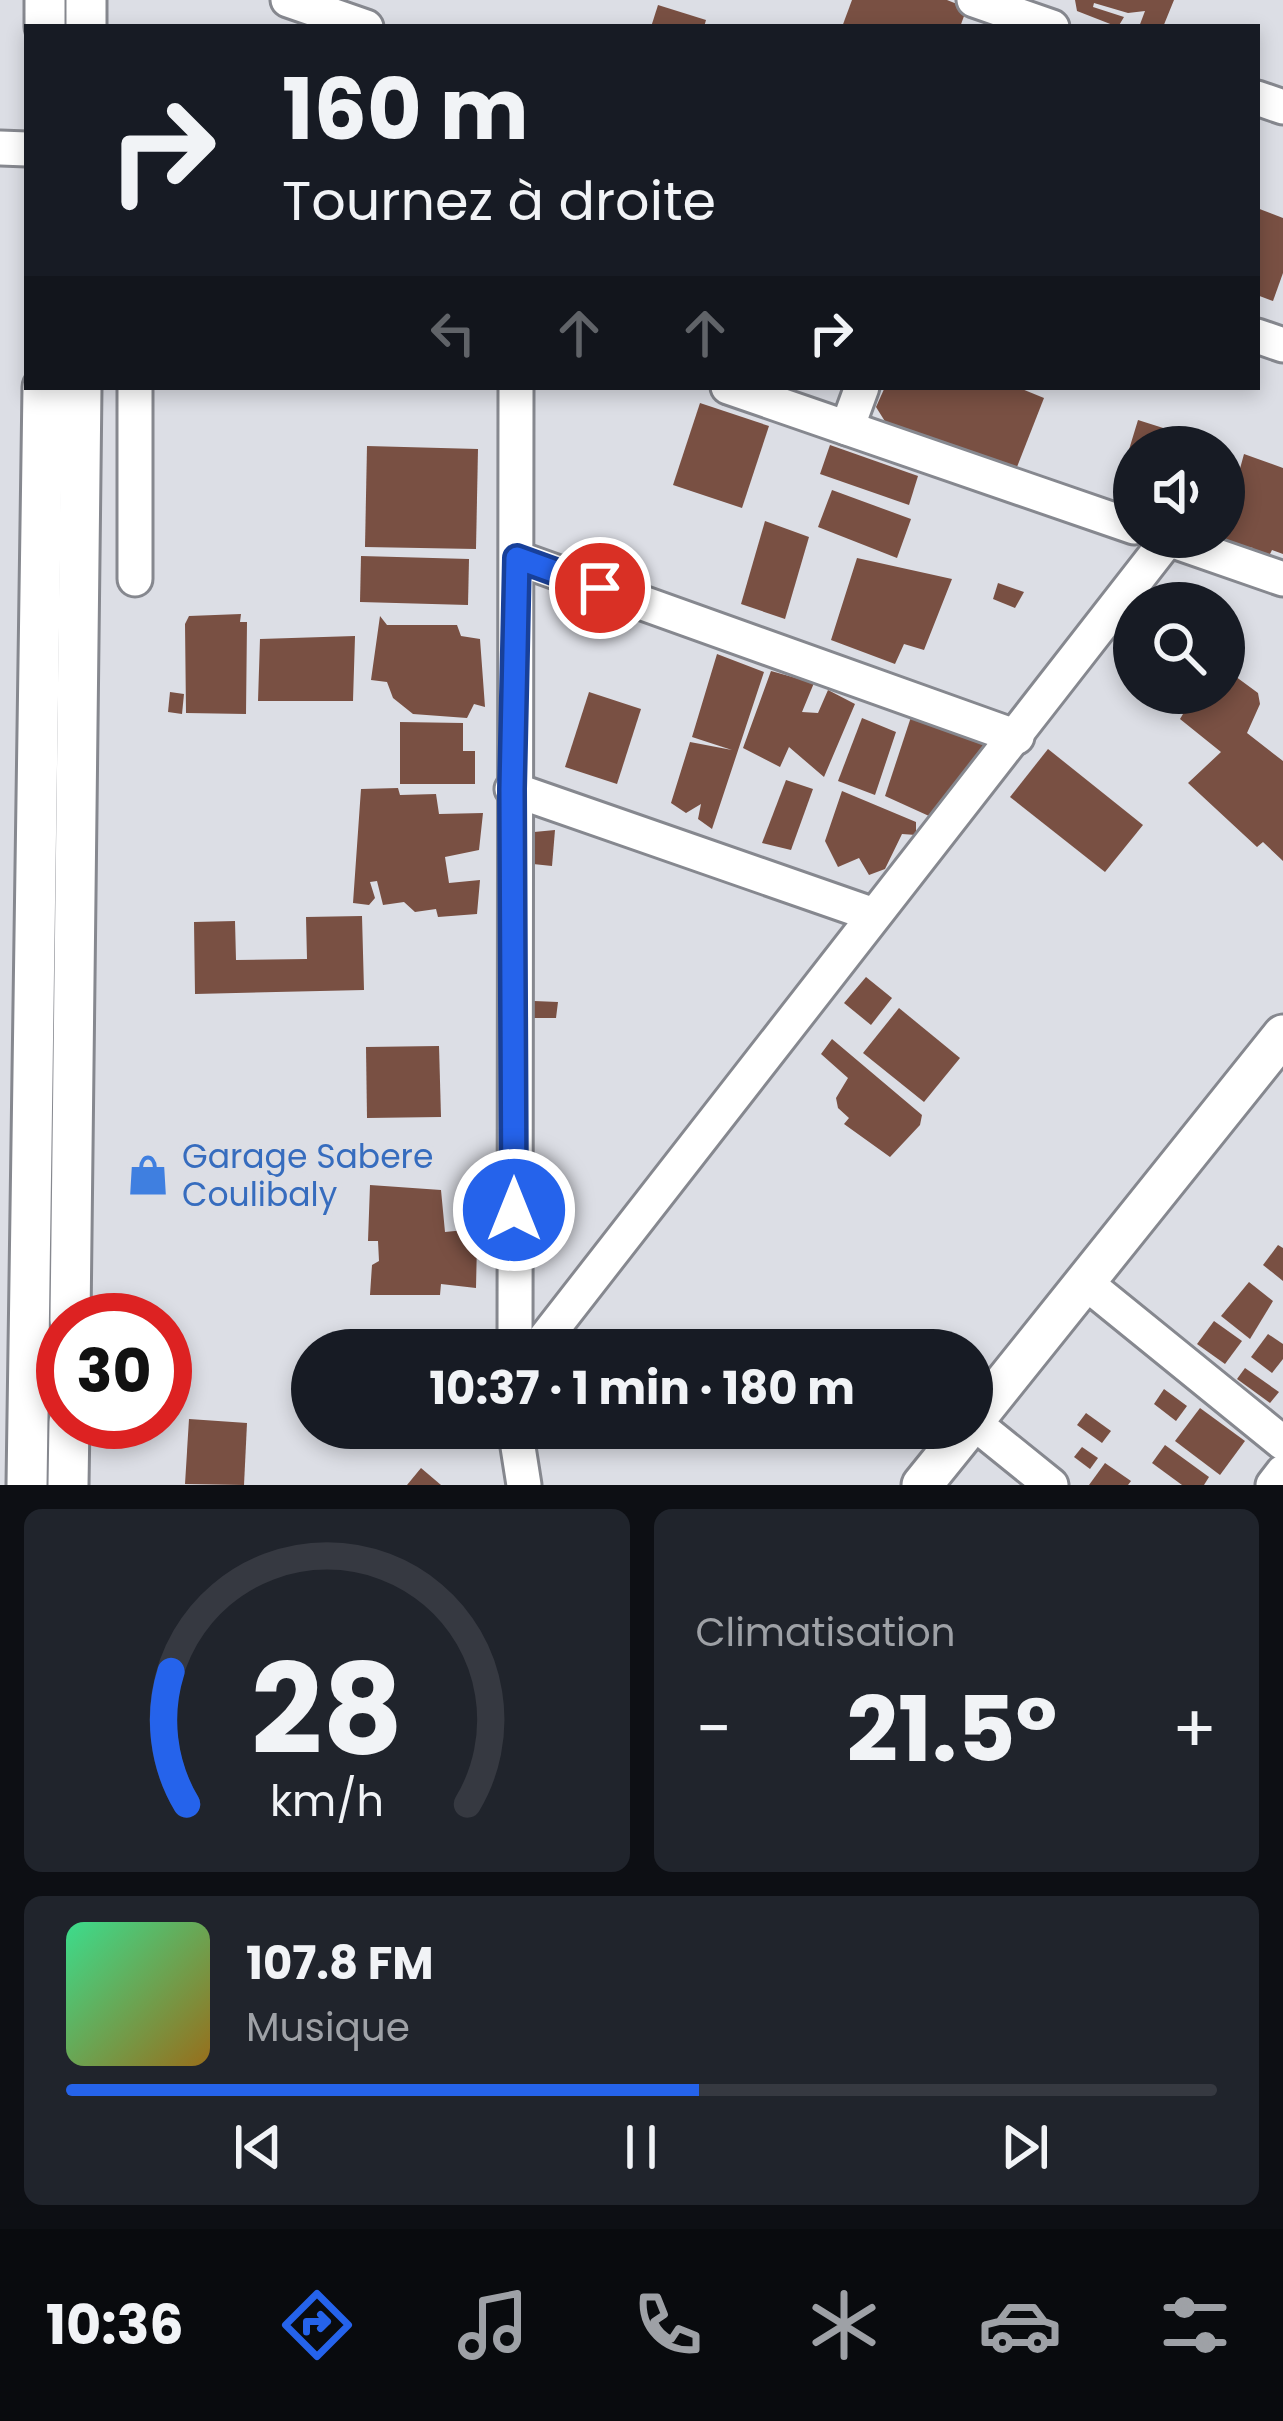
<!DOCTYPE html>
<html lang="fr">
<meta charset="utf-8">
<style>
:root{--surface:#171b24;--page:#20242c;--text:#f1f3f6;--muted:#9ea1a6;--line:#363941;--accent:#2563eb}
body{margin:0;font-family:Poppins,sans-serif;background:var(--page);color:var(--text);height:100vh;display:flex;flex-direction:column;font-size:45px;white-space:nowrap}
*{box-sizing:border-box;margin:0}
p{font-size:39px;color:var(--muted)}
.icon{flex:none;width:66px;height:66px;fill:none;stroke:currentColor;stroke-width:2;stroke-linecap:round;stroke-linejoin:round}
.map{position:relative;height:1485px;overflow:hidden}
.sheet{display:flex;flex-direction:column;gap:24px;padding:24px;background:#0d0f14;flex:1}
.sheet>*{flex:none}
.hud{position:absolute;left:24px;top:24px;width:1236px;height:366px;border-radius:0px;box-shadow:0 6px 18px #0003;background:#171b24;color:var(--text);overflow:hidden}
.tools{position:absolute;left:1113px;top:426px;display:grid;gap:24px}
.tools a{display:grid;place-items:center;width:132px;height:132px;border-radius:50%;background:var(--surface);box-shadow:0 6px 18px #0003;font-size:60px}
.speed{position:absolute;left:36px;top:1293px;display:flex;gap:24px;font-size:60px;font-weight:700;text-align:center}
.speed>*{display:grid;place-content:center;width:156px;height:156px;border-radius:50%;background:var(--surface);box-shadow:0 6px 18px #0003;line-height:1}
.speed .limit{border:18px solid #d22;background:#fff;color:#111}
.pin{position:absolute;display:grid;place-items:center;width:102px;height:102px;color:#fff;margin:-51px;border:6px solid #fff;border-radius:50%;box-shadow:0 3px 12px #0007}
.me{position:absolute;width:132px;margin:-66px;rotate:0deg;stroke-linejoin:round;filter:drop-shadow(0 0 9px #0008)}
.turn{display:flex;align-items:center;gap:42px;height:252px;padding:0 60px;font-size:54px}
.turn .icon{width:156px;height:156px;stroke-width:2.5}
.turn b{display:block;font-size:84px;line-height:102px}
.lanes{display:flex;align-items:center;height:114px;padding:0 60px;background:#0003;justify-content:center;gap:60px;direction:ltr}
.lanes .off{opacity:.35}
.big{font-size:90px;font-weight:700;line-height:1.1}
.sheet .tile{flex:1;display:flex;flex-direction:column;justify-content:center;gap:18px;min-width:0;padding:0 42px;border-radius:18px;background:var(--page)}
.sheet .dial{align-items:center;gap:0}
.dial svg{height:312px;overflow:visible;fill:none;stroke:var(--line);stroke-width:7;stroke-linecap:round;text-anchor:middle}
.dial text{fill:var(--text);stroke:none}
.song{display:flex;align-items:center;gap:36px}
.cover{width:144px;height:144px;border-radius:18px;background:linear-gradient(135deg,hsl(150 70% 55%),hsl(40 70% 35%))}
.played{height:12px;border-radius:6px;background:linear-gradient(90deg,var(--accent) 55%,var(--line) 55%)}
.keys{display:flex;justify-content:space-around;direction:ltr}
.heat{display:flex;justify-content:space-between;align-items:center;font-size:66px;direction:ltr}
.sheet .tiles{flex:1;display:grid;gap:24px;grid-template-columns:1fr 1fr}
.tile:last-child{grid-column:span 2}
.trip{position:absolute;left:291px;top:1329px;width:702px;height:120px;border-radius:60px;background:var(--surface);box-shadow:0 6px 18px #0003;font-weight:700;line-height:120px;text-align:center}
.tab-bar{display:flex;height:192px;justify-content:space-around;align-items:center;background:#090b0e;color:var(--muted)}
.tab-bar .icon{width:84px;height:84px}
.tab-bar .selected{color:var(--accent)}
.tab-bar b{font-size:54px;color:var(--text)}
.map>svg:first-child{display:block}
.building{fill:#795043}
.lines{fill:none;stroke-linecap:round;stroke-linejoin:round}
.minor-casing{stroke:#86888f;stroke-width:39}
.tertiary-casing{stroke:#86888f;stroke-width:45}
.minor{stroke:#fff;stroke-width:33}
.tertiary{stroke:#fff;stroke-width:39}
.route-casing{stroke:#184099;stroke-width:30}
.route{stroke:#2563eb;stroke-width:21}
.labels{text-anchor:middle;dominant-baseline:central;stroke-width:12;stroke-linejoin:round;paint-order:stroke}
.shop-label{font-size:33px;fill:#366cbe;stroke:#dcdee5;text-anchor:start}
</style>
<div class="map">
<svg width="1283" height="1485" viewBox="0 0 1283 1485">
<rect width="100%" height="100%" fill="#dcdee5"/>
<g class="building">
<polygon points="852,0 947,0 967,8 960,27 842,27"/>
<polygon points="1075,0 1174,0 1163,27 1139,27 1145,11 1128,13 1094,3 1093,7 1124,17 1118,27 1077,11"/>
<polygon points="658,5 706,20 704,27 651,27"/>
<polygon points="1257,208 1283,218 1283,273 1273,301 1257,295"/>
<polygon points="885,387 1017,387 1044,398 1015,472 886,423 876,407"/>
<polygon points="700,403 769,426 742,508 673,485"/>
<polygon points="1138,420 1220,446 1220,447 1134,447 1134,495 1117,489"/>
<polygon points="830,445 918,476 909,505 820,474"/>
<polygon points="367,446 478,449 476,549 365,547"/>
<polygon points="1244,454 1283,468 1283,554 1272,550 1265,564 1251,562 1253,548 1212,539 1224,537 1224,477 1238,476"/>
<polygon points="832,490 911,519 897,558 818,527"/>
<polygon points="765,521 809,537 785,619 741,604"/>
<polygon points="361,556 469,559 468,605 360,602"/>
<polygon points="857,558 952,579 924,650 904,644 895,664 831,640"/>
<polygon points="998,583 1024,592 1015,608 993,599"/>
<polygon points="241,614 240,622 247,622 246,714 186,713 185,624 189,616"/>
<polygon points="380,616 387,625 457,625 461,636 480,639 485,707 474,704 467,718 413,714 393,698 387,682 371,680"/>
<polygon points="355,636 353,701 258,701 260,639"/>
<polygon points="717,654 764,672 712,829 698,819 701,804 686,813 671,803 690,742 732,750 692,737"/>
<polygon points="1224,668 1258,693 1260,704 1247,733 1283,761 1283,861 1263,842 1257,847 1188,783 1221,752 1180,719 1183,714 1146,693 1224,693"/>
<polygon points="771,671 814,683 802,712 818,713 828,690 855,704 824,777 789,747 780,767 743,748"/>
<polygon points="170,692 184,694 182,714 168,712"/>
<polygon points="589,692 641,709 617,784 565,767"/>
<polygon points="911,717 991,739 940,821 885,796"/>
<polygon points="862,718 896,732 875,795 838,781"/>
<polygon points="400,722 463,723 463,751 475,751 475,784 400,784"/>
<polygon points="1048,749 1143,825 1105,872 1010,797"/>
<polygon points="786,780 813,789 791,850 762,843"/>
<polygon points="398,788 400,795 436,794 439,814 483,813 479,850 445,857 449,883 480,880 477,914 438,917 436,909 415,912 404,902 383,905 377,881 370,882 375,898 369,905 353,903 361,789"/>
<polygon points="842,791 916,822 916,835 902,834 885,869 869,875 859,858 838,867 825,841"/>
<polygon points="555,830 552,866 533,864 534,832"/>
<polygon points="362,916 364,990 195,994 194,922 235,921 236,960 307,959 306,917"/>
<polygon points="866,977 892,998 871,1025 844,1003"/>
<polygon points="534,1001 558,1002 556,1018 534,1018"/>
<polygon points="899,1008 960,1058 924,1102 863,1053"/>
<polygon points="832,1039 922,1115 920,1125 890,1157 844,1124 849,1118 838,1108 836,1098 848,1078 821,1054"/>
<polygon points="439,1046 441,1117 367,1118 366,1047"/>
<polygon points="370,1185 441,1190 445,1232 465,1230 467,1242 477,1243 476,1288 441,1284 440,1295 370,1295 372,1265 379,1261 378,1241 368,1241"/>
<polygon points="1278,1245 1283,1248 1283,1281 1263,1265"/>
<polygon points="1249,1282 1273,1301 1250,1339 1221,1316"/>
<polygon points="1214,1321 1242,1341 1225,1364 1197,1344"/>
<polygon points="1268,1334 1283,1344 1283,1359 1272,1373 1251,1357"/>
<polygon points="1245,1368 1279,1392 1270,1403 1237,1379"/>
<polygon points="1164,1389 1187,1406 1176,1421 1154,1404"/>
<polygon points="1200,1408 1245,1441 1220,1475 1175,1441"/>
<polygon points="1086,1413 1111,1431 1102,1443 1077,1425"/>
<polygon points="189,1419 247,1423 244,1485 185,1484"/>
<polygon points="1165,1445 1209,1477 1204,1485 1182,1485 1152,1463"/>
<polygon points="1082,1447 1098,1458 1090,1469 1074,1457"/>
<polygon points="1105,1463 1131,1481 1128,1485 1089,1485"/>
<polygon points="421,1468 441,1485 407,1485"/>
</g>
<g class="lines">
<g class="minor-casing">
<g id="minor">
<polyline points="288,0 366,27"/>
<polyline points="974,0 1052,27"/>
<polyline points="1257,98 1283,107"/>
<polyline points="0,148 27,149"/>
<polyline points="1257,336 1283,345"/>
<polyline points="135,387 135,579"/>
<polyline points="728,387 1134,527"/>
<polyline points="847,428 862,387"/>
<polyline points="1162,537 1283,579"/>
<polyline points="517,558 1017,737"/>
<polyline points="512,789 874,915"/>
<polyline points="1086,1283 1283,1443"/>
<polyline points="515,1350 516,387"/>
<polyline points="536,1350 1168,539"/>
<polyline points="973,1422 1051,1485"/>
<polyline points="515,1428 524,1485"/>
<polyline points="1273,1485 1283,1472"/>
</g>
</g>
<g class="tertiary-casing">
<g id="tertiary">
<polyline points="45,0 45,27"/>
<polyline points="86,27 86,0"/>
<polyline points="70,1320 81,387"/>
<polyline points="972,1423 1283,1035"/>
<polyline points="27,1485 43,387"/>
<polyline points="68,1485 69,1422"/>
<polyline points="922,1485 968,1428"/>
</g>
</g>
<use href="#minor" class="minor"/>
<use href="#tertiary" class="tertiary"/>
</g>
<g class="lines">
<g class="route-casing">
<polyline id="route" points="514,1210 512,789 517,558 600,588"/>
</g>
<use href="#route" class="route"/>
</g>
<defs>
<g id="shop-bare" transform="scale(3.24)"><path d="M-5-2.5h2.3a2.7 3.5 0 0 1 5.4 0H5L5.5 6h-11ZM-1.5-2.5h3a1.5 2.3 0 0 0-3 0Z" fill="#3f7fe0" stroke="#dcdee5" stroke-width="2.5" paint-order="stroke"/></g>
</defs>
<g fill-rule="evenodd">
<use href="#shop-bare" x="148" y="1175"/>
</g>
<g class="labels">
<g class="shop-label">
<text x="182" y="1156">Garage Sabere<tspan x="182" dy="38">Coulibaly</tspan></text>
</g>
</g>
</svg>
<div class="tools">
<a><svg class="icon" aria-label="sound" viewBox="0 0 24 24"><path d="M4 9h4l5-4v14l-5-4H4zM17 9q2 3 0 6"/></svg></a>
<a><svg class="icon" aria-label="search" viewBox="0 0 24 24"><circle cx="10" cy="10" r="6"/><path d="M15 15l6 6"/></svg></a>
</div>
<div class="speed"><div class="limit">30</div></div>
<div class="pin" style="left:600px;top:588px;background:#d93025"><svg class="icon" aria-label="arrive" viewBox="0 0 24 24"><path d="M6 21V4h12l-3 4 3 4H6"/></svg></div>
<svg class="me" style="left:514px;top:1210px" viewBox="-20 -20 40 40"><circle r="17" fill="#2563eb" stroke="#fff" stroke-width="3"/><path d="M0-11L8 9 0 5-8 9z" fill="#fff"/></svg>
<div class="trip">10:37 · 1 min · 180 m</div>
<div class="hud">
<div class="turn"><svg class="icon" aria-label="right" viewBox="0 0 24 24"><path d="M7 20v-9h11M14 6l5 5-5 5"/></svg><div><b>160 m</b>Tournez à droite</div></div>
<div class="lanes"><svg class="icon off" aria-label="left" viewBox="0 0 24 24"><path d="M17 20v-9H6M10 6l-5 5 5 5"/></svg><svg class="icon off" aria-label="ahead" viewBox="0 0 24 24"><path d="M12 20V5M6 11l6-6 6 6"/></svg><svg class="icon off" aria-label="ahead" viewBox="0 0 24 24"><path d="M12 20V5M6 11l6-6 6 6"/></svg><svg class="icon" aria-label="right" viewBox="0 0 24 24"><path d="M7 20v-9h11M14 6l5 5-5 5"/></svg></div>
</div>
</div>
<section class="sheet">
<div class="tiles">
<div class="tile dial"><svg viewBox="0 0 100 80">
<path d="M14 69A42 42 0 1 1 86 69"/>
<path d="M14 69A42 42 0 0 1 10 35" stroke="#2563eb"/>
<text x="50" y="56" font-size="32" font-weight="700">28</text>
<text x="50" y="72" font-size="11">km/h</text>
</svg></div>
<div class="tile"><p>Climatisation</p>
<div class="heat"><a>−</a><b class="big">21.5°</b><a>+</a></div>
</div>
<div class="tile">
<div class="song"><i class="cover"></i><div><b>107.8 FM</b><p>Musique</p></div></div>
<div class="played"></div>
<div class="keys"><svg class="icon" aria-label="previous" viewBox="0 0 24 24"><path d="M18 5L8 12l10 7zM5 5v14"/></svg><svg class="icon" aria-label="pause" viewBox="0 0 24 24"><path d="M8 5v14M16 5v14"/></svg><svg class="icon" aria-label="next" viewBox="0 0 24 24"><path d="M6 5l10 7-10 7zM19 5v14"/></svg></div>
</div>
</div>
</section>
<nav class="tab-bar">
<b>10:36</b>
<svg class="icon selected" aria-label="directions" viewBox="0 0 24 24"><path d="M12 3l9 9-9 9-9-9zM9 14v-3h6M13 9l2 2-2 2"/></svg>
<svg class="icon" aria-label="music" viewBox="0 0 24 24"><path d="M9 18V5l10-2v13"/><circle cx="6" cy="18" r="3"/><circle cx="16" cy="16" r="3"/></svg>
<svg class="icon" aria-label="phone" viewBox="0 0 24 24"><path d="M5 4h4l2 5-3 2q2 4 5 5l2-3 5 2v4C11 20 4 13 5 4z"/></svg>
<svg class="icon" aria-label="climate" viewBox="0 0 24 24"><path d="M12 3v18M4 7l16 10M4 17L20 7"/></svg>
<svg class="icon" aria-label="car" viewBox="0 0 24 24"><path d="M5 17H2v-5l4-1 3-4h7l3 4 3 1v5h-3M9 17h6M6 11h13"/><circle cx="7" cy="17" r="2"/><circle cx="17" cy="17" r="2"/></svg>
<svg class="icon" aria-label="filters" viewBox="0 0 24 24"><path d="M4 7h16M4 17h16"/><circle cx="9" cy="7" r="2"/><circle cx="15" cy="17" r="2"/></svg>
</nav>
